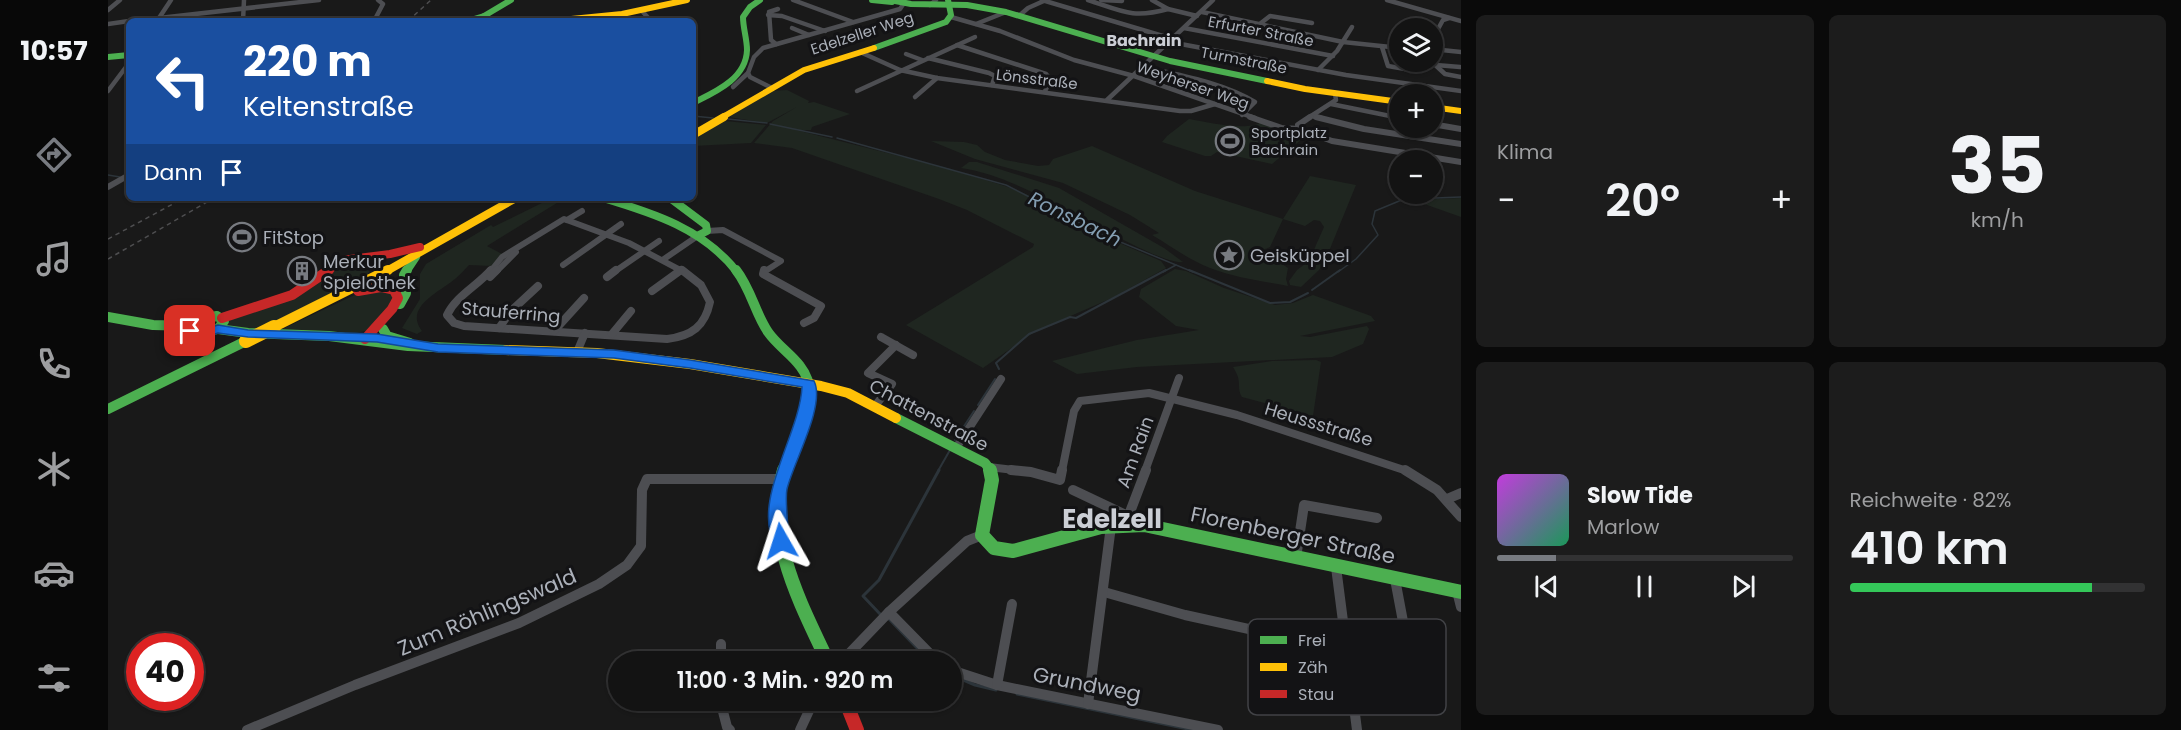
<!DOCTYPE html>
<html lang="de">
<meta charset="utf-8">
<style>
:root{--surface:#131313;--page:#1c1c1c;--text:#f1f3f6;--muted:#9d9ea0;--line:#323233;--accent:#787b81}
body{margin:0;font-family:Poppins,sans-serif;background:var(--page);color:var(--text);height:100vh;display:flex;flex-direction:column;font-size:22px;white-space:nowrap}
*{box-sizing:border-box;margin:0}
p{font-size:20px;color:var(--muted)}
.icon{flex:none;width:33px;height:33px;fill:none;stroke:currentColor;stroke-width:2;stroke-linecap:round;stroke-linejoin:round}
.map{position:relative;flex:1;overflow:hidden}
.drawer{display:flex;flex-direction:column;gap:15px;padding:15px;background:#0a0a0a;width:720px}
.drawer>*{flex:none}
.top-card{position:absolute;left:18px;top:18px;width:570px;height:183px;border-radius:9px;box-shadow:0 2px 4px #0004,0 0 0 2px var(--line);background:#1a4fa0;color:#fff;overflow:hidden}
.buttons{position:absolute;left:1281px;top:18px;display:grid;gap:12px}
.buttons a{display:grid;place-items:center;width:54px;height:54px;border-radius:50%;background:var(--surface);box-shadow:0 2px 4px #0004,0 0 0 2px var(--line);font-size:30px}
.speed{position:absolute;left:18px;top:633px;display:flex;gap:12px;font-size:30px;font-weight:700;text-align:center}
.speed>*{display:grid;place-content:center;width:78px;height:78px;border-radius:50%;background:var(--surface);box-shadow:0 2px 4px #0004,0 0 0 2px var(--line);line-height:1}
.speed .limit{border:9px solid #d22;background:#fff;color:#111}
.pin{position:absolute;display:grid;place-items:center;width:51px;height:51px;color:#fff;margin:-26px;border-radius:12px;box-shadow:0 3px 9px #0006}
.me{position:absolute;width:66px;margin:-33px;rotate:354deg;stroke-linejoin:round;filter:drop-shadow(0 0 4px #0008)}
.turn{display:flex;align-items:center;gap:21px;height:126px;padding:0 18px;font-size:27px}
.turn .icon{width:78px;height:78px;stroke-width:2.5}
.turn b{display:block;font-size:42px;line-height:51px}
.then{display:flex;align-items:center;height:57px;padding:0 18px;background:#0003;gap:12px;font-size:22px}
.big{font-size:45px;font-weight:600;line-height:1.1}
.drawer .widget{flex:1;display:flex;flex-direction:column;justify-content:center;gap:9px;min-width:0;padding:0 21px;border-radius:9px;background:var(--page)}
.drawer .dial{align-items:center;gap:0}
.dial b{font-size:78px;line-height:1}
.song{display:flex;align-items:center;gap:18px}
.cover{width:72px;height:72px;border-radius:9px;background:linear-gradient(135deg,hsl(290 70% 55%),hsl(150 70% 35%))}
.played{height:6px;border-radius:3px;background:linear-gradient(90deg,var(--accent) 20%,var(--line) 20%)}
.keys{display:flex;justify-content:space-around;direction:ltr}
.heat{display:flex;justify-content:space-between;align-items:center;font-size:33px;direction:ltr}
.charge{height:9px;border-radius:4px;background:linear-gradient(90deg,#34c759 82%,var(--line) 0)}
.drawer .tiles{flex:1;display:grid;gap:15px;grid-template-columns:repeat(2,1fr)}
.trip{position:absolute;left:500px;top:651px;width:354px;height:60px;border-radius:30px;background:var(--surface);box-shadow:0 2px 4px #0004,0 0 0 2px var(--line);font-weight:600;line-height:60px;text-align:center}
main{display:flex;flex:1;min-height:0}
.tabs{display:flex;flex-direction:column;width:108px;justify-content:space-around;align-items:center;background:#080808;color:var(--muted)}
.tabs .icon{width:42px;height:42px}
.tabs .on{color:var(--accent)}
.tabs b{font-size:27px;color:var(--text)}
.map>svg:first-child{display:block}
.green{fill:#1f2620}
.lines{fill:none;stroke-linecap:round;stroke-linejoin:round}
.stream-far2{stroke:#2c343a;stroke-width:1.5}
.stream-far1{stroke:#2c343a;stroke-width:2}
.stream{stroke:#2c343a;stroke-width:3}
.street-far3{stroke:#4d4e52;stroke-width:4.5}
.street-far2{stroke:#4d4e52;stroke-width:6}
.street-far1{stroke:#4d4e52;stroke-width:8}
.street{stroke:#4d4e52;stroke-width:10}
.fast-far3{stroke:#4caf50;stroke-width:6}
.fast-far2{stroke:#4caf50;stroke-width:8}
.fast-far1{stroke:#4caf50;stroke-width:10}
.fast{stroke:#4caf50;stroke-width:14}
.slow-far2{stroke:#ffc107;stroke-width:6}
.slow-far1{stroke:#ffc107;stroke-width:8}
.slow{stroke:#ffc107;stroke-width:10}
.jam-far2{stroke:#c62828;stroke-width:8}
.jam-far1{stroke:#c62828;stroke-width:10}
.jam{stroke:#c62828;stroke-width:14}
.rail{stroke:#4e4e50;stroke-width:1.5;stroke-dasharray:4.5 4;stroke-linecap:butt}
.slow-bridge{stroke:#ffc107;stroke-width:14}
.route{fill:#1a73e8;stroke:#114b97;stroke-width:1.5}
.labels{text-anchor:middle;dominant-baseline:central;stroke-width:6;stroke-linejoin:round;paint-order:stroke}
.far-street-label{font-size:15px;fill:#abb0b9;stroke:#131315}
.far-poi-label{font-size:15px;fill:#abb0b9;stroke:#131315;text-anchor:start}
.far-neighbourhood-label{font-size:16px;font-weight:bold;fill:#cbced5;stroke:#131315}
.poi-label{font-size:18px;fill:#abb0b9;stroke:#131315;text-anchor:start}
.street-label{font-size:18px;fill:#abb0b9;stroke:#131315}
.water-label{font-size:20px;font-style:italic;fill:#849eb2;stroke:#131315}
.near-street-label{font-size:21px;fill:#abb0b9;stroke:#131315}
.near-quarter-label{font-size:26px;font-weight:bold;fill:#cbced5;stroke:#131315}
.key{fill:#131315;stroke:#414246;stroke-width:1.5}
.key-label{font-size:16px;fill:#abb0b9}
</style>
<main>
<nav class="tabs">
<b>10:57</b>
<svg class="icon on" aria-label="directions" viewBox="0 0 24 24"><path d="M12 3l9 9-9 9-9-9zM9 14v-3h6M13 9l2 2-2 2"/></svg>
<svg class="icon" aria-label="music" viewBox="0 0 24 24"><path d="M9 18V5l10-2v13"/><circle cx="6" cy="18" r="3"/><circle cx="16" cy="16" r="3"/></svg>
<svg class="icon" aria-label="phone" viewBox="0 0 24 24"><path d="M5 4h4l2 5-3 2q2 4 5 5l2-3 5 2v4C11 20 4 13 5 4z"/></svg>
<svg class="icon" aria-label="climate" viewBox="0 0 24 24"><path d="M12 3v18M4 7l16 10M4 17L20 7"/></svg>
<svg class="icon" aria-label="car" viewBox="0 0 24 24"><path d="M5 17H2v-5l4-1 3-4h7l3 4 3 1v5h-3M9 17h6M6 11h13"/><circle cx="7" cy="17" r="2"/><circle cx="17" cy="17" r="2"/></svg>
<svg class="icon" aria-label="filters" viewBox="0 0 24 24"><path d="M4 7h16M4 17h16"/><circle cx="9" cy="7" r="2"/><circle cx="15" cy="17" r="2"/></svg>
</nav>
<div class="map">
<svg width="1353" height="730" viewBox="0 0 1353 730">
<rect width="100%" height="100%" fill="#191919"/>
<g class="green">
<polygon points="679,90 701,101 700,103 706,102 742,114 704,127 703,130 688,130 835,167 897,186 918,194 979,229 1053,261 1058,268 1004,298 928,331 875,368 798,325 925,247 926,244 859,210 831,199 684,148 646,143 665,121 689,107 659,123 620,117 662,91"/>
<path d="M1081,119c19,3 57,13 73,3l46,12 -36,30 -55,-12 -6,4h-6l-43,-14 5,-6z"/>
<polygon points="617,121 658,125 643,143 585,146 585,138"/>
<path d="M823,141l33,1 13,3 8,7 20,8 33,6 11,-1 4,-6 39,-13 103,45 88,28 27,-43 46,9 -31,76 -6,9 -18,17 -11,-2 -1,-4 8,-11 12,-9 15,-34 -4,-6 -6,-1 -9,6 -22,-7 -13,28 -11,5 -9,-2 26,10 12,8 -2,11 2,7c-26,-5 -52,-8 -78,-18 -21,-8 -39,-22 -58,-33l7,-2 -29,-18 -67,-32 -88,-24z"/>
<path d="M861,162h8l82,26 105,60 19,14c-20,3 -100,-44 -122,-56 -31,-15 -65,-33 -100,-38z"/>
<path d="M457,198l-78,48 15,8 -10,12 -23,-1c-5,5 -9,10 -14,14 -14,12 -52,28 -33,52l-5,3 -15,-6 18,-29v-25l6,-10 65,-39 2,2 57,-28z"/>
<polygon points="1353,198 1353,217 1305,200"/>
<polygon points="255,259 263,262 265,266 260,274 159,328 152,331 119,327 121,321 127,318 180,299 236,262"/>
<polygon points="1067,269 1078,271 1116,288 1167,305 1185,303 1205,295 1263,316 1267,321 1192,336 1202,337 1259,326 1261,329 1255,344 1224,357 1029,367 969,374 944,361 1029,340 1091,330 1068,326 1031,297 1033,289"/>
<polygon points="255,291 283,291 288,299 258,331 247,333 168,332"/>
<path d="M1208,360l5,2 -8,54 -71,-19c-6,-10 1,-15 -9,-30l39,-6z"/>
</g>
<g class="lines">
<g class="stream-far2">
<polyline points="585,116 605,118"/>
<polyline points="620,119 659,123"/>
<polyline points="662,124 724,137"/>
<polyline points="729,138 898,185 993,234 1085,272"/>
<polyline points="0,175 12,177"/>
<polyline points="1301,199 1353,197"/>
<polyline points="1055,272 1068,265"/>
<polyline points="1230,272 1248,259 1270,235 1264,224 1267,211 1296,199"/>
</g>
<g class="stream-far1">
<polyline points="1081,270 1162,303 1182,302 1200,293"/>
<polyline points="1204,290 1232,270"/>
<polyline points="891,369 888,363 921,334 962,317 968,318 1058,270"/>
<polyline points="870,405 887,379"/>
<polyline points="847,440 866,411"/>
<polyline points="830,471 842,450"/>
</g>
<g class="stream">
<polyline points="771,580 831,470"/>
<polyline points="770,581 755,596 772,614"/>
<polyline points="781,619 810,649"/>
<polyline points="846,676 867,685 888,690"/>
<polyline points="909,694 1085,730"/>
</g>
<g class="street-far3">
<polyline points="685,0 745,22"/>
<polyline points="934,0 1065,39"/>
<path d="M980,0c34,11 44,19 80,9l-16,-9"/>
<polyline points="993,0 1014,1"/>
<polyline points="1279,0 1353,21"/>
<polyline points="822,5 828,0"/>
<polyline points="1060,9 1089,16"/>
<polyline points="0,10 12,0"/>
<polyline points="534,11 543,21"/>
<polyline points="1094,12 1235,42 1292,48"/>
<polyline points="660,15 674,16 717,31"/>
<polyline points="912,15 920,8 938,0"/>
<polyline points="843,17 892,31 966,60 1026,76 1147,118"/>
<polyline points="25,21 211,0"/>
<polyline points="49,21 63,0"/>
<polyline points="135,21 136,0"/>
<polyline points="266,21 275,4 270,0"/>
<polyline points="1153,23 1162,16 1204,23"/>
<polyline points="0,24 21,21"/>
<polyline points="868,24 898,12"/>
<polyline points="684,28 701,35"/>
<polyline points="1076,28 1225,56"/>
<polyline points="1330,29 1335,20 1341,18"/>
<polyline points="1287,39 1292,39"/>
<polyline points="1062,42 1238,75 1353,91"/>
<polyline points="668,44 663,40 661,12 670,9"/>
<polyline points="849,45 938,74 943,80 937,91"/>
<polyline points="1274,47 1280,66 1297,69"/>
<polyline points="1324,49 1353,52"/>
<polyline points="752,52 792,70 829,78 1072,111 1083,111 1107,104"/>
<polyline points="798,54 814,60"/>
<polyline points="820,58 881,73 887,76 884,85"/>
<polyline points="1324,62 1337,74 1353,77"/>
<polyline points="1328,65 1352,67"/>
<path d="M1036,67c38,9 77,15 111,35l-13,13"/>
<polyline points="1210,70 1229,51 1244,27"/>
<polyline points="625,87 640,73"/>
<polyline points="664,88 642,77 640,73 646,57 655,48 792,9 796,3"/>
<polyline points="0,91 21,63"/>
<polyline points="749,91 867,37"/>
<polyline points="807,97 829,78"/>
<polyline points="999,100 1105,0"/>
<polyline points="1223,104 1292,118"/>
<polyline points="1204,116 1214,118"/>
<polyline points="1200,118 1228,100 1227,94"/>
</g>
<g class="street-far2">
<polyline points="1142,117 1174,128 1192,129"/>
<polyline points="1208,117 1256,129 1353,144"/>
<polyline points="1287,117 1292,118"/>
<polyline points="1324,124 1353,129"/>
<polyline points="1192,129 1224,141 1353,162"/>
<polyline points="1192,129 1190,125 1202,117"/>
<polyline points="0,187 21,175"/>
<polyline points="459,220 474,211"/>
<polyline points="599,231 615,230 673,261 656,272"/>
<polyline points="556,259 591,235"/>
<polyline points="455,265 513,224"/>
<polyline points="382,272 394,257 456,219 521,243 576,272"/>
<polyline points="388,272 408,252"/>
<polyline points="506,272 551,241"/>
<polyline points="571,272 573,270"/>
</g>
<g class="street-far1">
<path d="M383,270c-14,16 -35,26 -44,45l7,8 10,3 203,13c25,-3 38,-13 43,-37l-9,-17 -19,-15"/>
<polyline points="656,270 655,274 713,306 706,318 696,323"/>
<polyline points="382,277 389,270"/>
<polyline points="499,277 508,270"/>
<polyline points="544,291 573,270"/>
<polyline points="391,328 403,311 430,286"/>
<polyline points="446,331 476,298"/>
<polyline points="504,334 523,311"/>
<polyline points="773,337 805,355"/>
<polyline points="469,352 477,333"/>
<polyline points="767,406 784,384 760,373 788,345"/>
<polyline points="848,448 893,379"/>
<polyline points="881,467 915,471"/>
<polyline points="954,471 966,411 972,401 1041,393 1129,415 1299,471"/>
<polyline points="1037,471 1071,378"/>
</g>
<g class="street">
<polyline points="903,470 923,472 952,480 954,470"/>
<polyline points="1297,470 1329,490 1353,517"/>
<polyline points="965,490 1022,517"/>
<polyline points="1339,499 1353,493"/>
<polyline points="1024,525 1022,512 1038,470"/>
<polyline points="1188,558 1196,505 1269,518"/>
<polyline points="1228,567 1249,730"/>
<polyline points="1287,579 1309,696"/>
<polyline points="1349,591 1353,607"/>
<polyline points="996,592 1077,615 1237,650"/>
<polyline points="781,612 830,662"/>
<polyline points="613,644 613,662"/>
<polyline points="733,662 781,612 859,541 874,535"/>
<polyline points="843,670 889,685 1110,730"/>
<polyline points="889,685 904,604"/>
<polyline points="612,700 619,727 622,730"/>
<polyline points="980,704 1003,526"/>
<polyline points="139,730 247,685 411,623 491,584 519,565 533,546 534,490 539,479 673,479"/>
<polyline points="692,730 706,700"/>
</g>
<g class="fast-far3">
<polyline points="764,0 784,2"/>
<polyline points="782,0 803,4 859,5 898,12 1062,61 1159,81"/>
<polygon points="376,16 380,18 366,19"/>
<polyline points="376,16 403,0"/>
<polyline points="766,48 838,22 843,15 840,0"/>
<polyline points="0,57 21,55"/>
<path d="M585,103c22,-11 53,-24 54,-53 0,-11 -4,-22 -4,-33l7,-10 10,-7"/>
</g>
<g class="fast-far2">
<path d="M495,198c50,15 101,31 134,74"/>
<polyline points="562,198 598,225 599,231 591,235"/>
<polyline points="298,272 308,257"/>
</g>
<g class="fast-far1">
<path d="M628,270c15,19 19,43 32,62 9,13 23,22 32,34 26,33 -5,73 -16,105"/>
<polyline points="292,304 298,293 296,275 299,270"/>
<polygon points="109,316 116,321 110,329 89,334 81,329 93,319"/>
<polyline points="0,317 45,325 82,326"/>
<polyline points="110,329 140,333 221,336 300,346 398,350"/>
<polyline points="275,329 279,336 302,343"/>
<polyline points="0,409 138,341"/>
<polyline points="788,418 877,463 883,471"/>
</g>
<g class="fast">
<path d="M676,470c-20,67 16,132 44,192"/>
<polyline points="882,470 884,480 874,535 886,548 905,551 993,527 1036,525 1353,592"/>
</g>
<g class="slow-far2">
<polyline points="379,19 411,21"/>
<polyline points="443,21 514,14 579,0"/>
<polyline points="1159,81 1197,89 1292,102"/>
<polyline points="1324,107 1353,111"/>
<polyline points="613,118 696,70 766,48"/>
</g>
<g class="slow-far1">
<polyline points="585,135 616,117"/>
<polyline points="277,272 408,198"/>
</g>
<g class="slow">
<polyline points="166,327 280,270"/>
<polyline points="398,350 489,353 582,364 713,386 740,393 788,418"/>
</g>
<polyline class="jam-far2" points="219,272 234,260 282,254 312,247"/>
<g class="jam-far1">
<polyline points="250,291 273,287 286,290 290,298 284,309 257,339"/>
<polyline points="114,318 184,295 221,270"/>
</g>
<polyline class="jam" points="737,700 749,730"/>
<g class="rail">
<polyline points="300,21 323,0"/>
<polyline points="0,239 76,198"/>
<polyline points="0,259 106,198"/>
</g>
<polyline class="slow-bridge" points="138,341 166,327"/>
</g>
<path class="route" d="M110,325l30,5 129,4 61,10 176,6 76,10 124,21c12,24 -21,82 -27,108 -3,15 4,47 0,56l-6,2 -6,-2c-24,-44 25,-111 27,-158l-112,-19 -76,-10 -176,-6 -61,-10 -129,-5 -30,-4 -16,5 -17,-4 -2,-3 7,-4 11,3z"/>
<defs>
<g id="stadium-ring" transform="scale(1.5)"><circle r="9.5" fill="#131315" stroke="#787b81" stroke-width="1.5"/><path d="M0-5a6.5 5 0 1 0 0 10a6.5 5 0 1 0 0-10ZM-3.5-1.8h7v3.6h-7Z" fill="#787b81"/></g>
<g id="sight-ring" transform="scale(1.5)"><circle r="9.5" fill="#131315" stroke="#787b81" stroke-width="1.5"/><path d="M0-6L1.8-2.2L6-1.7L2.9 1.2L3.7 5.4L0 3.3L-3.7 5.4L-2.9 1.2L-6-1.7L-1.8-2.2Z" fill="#787b81"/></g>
<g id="building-ring" transform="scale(1.5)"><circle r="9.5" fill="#131315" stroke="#787b81" stroke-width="1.5"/><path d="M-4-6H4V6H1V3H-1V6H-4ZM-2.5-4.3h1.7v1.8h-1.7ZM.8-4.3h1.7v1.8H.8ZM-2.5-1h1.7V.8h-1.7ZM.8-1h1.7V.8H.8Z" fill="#787b81"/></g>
</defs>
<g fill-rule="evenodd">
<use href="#stadium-ring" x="1122" y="141"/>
<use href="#stadium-ring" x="134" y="237"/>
<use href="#sight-ring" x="1121" y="255"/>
<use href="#building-ring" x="194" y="271"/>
</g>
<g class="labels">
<g class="far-street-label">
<text transform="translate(1153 31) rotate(11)">Erfurter Straße</text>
<text transform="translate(754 33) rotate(-18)">Edelzeller Weg</text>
<text transform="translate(1136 60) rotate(11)">Turmstraße</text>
<text transform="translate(929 79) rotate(7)">Lönsstraße</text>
<text transform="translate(1085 85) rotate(19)">Weyherser Weg</text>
</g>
<g class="far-poi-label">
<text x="1143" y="132">Sportplatz<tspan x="1143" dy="17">Bachrain</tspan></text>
</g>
<g class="far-neighbourhood-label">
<text x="1036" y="40">Bachrain</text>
</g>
<g class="poi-label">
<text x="155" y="237">FitStop</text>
<text x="1142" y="255">Geisküppel</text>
<text x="215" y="261">Merkur<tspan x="215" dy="21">Spielothek</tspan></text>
</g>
<g class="street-label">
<text transform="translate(403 312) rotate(5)">Stauferring</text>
<text transform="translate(821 415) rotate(28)">Chattenstraße</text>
<text transform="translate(1211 424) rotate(17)">Heussstraße</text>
<text transform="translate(1027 452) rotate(-70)">Am Rain</text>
</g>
<g class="water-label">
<text transform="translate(967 219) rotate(26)">Ronsbach</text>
</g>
<g class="near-street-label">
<text transform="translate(1185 535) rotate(12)">Florenberger Straße</text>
<text transform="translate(379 612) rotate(-23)">Zum Röhlingswald</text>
<text transform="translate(979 684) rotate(11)">Grundweg</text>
</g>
<g class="near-quarter-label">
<text x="1004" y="519">Edelzell</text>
</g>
</g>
<rect x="1140" y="619" width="198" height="96" rx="9" class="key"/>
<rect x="1152" y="636" width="27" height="8" fill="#4caf50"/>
<rect x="1152" y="663" width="27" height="8" fill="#ffc107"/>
<rect x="1152" y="690" width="27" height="8" fill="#c62828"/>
<g class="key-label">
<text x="1190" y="646">Frei</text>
<text x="1190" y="673">Zäh</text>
<text x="1190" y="700">Stau</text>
</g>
</svg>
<div class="buttons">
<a><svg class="icon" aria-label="layers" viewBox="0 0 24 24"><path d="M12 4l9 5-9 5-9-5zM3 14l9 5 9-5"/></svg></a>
<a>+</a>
<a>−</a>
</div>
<div class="speed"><div class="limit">40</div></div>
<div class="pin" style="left:82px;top:331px;background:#d93025"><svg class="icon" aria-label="arrive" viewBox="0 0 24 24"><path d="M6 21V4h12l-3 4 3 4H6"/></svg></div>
<svg class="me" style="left:673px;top:541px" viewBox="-20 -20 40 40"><path d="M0-17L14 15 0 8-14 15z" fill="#1a73e8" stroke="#fff" stroke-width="4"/></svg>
<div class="trip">11:00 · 3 Min. · 920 m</div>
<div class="top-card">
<div class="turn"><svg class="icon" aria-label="left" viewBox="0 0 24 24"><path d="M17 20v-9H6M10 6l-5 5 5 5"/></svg><div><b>220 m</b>Keltenstraße</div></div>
<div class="then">Dann<svg class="icon" aria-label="arrive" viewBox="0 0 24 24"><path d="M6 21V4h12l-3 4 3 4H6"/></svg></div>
</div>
</div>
<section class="drawer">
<div class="tiles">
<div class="widget"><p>Klima</p>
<div class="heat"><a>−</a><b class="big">20°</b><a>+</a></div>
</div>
<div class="widget dial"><b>35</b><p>km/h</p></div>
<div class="widget">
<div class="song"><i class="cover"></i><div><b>Slow Tide</b><p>Marlow</p></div></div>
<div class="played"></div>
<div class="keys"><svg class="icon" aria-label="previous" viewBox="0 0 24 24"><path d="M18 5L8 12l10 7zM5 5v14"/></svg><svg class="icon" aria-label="pause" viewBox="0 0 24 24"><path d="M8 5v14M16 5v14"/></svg><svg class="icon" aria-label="next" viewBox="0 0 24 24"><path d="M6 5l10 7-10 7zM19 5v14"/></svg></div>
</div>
<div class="widget"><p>Reichweite · 82%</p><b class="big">410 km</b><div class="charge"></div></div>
</div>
</section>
</main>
